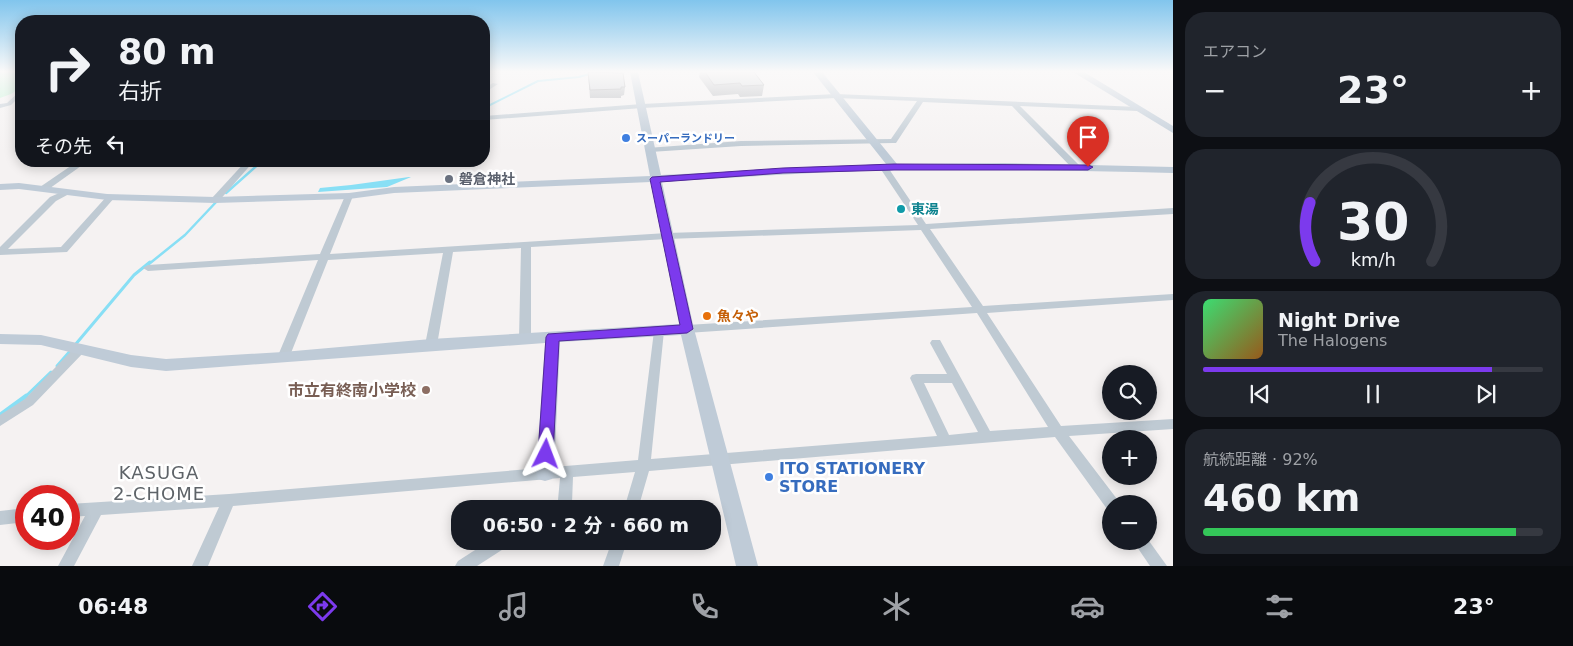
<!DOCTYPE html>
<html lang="ja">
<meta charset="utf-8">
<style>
:root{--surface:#171b24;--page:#20242c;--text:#f1f3f6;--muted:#9ea1a6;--line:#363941;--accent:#7c3aed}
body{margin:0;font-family:"DejaVu Sans","Noto Sans JP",sans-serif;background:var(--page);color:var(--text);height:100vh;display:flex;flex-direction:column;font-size:19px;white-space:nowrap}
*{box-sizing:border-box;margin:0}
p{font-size:16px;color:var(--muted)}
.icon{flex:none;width:28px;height:28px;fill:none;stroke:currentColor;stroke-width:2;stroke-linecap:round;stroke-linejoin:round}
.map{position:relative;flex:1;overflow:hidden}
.side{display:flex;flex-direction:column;gap:12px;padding:12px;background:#0d0f14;width:400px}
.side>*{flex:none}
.hud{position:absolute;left:15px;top:15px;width:475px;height:152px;border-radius:20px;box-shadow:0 2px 12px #0003;background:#171b24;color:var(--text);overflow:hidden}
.buttons{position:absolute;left:1102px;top:365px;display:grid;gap:10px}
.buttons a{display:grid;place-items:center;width:55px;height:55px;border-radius:50%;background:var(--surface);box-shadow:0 2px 12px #0003;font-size:25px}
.speed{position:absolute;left:15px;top:485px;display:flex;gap:10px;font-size:25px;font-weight:700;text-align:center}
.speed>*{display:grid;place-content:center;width:65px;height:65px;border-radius:50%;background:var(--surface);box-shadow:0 2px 12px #0003;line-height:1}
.speed .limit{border:8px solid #d22;background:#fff;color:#111}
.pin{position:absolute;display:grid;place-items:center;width:42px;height:42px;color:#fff;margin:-51px -21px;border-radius:50% 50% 50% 0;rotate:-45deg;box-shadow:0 0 5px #0007}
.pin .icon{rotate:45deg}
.me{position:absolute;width:55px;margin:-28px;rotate:3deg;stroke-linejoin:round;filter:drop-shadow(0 0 4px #0008)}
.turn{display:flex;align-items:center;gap:18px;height:105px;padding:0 20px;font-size:22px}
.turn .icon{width:65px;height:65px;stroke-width:2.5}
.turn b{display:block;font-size:35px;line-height:42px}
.then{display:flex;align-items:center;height:48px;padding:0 20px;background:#0003;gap:10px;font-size:19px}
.big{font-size:38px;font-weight:700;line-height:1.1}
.side .tile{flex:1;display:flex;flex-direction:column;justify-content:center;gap:8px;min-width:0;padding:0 18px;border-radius:20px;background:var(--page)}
.side .dial{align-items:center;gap:0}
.dial svg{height:130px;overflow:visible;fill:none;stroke:var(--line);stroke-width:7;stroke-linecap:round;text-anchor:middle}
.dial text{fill:var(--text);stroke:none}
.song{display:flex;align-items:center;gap:15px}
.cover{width:60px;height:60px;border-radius:8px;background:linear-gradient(135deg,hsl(140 70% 55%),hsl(30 70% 35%))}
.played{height:5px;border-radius:2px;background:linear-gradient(90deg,var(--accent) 85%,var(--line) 85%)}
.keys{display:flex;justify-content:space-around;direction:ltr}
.heat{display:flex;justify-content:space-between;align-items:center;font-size:28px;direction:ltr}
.charge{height:8px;border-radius:4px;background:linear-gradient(90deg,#34c759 92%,var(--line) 0)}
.trip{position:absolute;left:451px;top:500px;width:270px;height:50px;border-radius:20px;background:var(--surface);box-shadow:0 2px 12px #0003;font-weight:700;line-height:50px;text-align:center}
.dock{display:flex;height:80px;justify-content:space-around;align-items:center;background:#090b0e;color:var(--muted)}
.dock .icon{width:35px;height:35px}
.dock .active{color:var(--accent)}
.dock b{font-size:22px;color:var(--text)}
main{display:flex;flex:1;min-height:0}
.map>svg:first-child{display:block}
.green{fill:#bff4d3}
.water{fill:#88dff5}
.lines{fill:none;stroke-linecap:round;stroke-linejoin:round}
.stream-far3{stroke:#88dff5;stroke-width:2}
.stream-far2{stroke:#88dff5;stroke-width:2.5}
.stream-far1{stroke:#88dff5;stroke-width:3}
.stream{stroke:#88dff5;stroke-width:4.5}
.street{fill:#bfcad3;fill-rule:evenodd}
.secondary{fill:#bfcbd7;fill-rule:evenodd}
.wall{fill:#afb2b7}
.building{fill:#cccfd5;stroke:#8f9195}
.route{fill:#7c3aed;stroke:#51269a}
.shop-dot{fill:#3f7fe0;stroke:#fff;stroke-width:2}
.worship-dot{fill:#6b7280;stroke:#fff;stroke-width:2}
.culture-dot{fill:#0f9aa8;stroke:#fff;stroke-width:2}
.food-dot{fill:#e8710a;stroke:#fff;stroke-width:2}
.education-dot{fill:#8d6e63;stroke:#fff;stroke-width:2}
.labels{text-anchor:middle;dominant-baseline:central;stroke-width:5;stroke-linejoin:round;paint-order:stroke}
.far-shop-label{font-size:11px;font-weight:bold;fill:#366cbe;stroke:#fff;text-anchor:start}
.worship-label{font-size:14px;font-weight:bold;fill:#5b616d;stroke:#fff;text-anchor:start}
.culture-label{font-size:14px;font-weight:bold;fill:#0d838f;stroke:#fff;text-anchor:start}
.food-label{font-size:14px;font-weight:bold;fill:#c56008;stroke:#fff;text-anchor:start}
.near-education-label{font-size:16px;font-weight:bold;fill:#785e54;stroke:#fff;text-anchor:end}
.near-shop-label{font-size:16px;font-weight:bold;fill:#366cbe;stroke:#fff;text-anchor:start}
.near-neighbourhood-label{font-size:18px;letter-spacing:1px;fill:#5e6368;stroke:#fff}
</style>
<main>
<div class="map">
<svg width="1173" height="566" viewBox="0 0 1173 566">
<rect width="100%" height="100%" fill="#f5f2f2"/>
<polygon class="green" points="0,72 21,72 21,87 11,94 0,98"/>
<polygon class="water" points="409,177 411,177 387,187 318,192 320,188 351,185"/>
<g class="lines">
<polyline class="stream-far3" points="484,108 538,81 579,77 596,72"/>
<g class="stream-far2">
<polyline points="226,193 262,161"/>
<polyline points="149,264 185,235 218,200"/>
</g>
<g class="stream-far1">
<polyline points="75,345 134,275 150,262"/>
<polyline points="57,366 71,350"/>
<polyline points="24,398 51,372"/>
</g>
<polyline class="stream" points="0,415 26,396"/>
<g class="street">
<polygon points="493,83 498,84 484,93 484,88"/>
<polygon points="21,90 21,95 11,105 0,108 0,104 7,103"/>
<polygon points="836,94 1138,107 1141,109 1138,111 1020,106 1079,165 1079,169 1073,169 1012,106 923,102 896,143 893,143 741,146 650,152 647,152 647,148 741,141 891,139 917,101 836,98 642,108 484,120 484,116 642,104"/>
<polygon points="78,161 88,161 46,191 40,191 40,187"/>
<polygon points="246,161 254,161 218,202 212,202 212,198"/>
<path d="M881,166h6l39,58 247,-16v6l-243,15 53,77 190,-12v6l-186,13 74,113 112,-7v10l-104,7 48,63 2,5h-8v6l-4,-1 -52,-72 -406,34 -11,38h-14l11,-37 -62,5 -1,26 -4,6h-19l2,-5 7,-4 2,-22 -327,28 -25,60h-16l27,-59 -118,8 -27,51h-16l27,-50 -16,1v-13l160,-10 409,-34 16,-129 1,-3h8l1,3 -13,128 286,-23 -27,-58 2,-3 4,-1h31l-17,-31 2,-3h8l50,91 58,-4 -71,-114 -290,20 -4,-1 -1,-3 1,-3 4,-1 285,-18 -51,-77 -254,9 -136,8v92l-2,3h-8l-2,-3 2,-91 -68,4 -16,93 -2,3h-8l-2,-3 18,-92 -115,7 -39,98 -2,3h-8l-2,-3 41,-98 -170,11 -5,-3 5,-3 172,-11 25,-58 4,-3 4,3 -23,58 337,-21 251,-8 -38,-57zM924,383h28l26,49 -29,3z"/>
<polygon points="66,190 69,190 69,194 56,201 8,249 61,247 108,195 114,195 115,197 67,252 0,255 0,247 50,197"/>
<polygon points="80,345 84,346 86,349 84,352 33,405 0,426 0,415 25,399 76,346"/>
<polygon points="26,508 26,522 0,525 0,511"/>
<polygon points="489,541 510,541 508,546 477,566 455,566 458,561"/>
<polygon points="612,541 627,541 619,566 603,566"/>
<polygon points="1133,541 1149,541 1167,566 1150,566"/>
</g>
<g class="secondary">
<path d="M630,72h8l23,103 225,-11 -73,-92h9l75,92 107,-1 169,4v6c-93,-2 -187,-5 -280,-3 -77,2 -154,7 -231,12l32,147 64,237h-22l-55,-231 -121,7 -6,131 -2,6 -7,2 -7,-2 -2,-6 9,-130 -379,28 -35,-4 -90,-22 -41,-1v-10l41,1 90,20 35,4 117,-7 148,-13 248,-15 -28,-142 -257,11 -45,6 -134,4 -108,-3 -88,-11 -19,1v-6l19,-1 88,11 108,3 134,-4 45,-6 256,-11z"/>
<polygon points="1073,72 1084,72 1173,126 1173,133"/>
</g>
</g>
<g class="wall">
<polygon points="588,72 625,87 624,95 621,96 621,98 590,98"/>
<polygon points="700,72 754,72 764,85 762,96 740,97 738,94 713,96 699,77"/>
</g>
<g class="building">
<polygon points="588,72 623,73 625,87 621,87 621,89 590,90"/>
<polygon points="705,72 754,72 764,85 742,86 740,83 714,85"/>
</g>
<linearGradient id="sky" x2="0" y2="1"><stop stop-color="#81c5ed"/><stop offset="0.47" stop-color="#faf9f9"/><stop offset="1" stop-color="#faf9f9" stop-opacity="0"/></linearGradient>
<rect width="1173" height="152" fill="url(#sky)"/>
<polygon class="route" points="894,164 1088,165 1093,167 1088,170 894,170 783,173 660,182 693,329 687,333 559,341 553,454 551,458 546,460 541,458 538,454 546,337 548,334 680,325 650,179 652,177 783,168"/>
<g class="shop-dot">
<circle cx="626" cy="138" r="5"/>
<circle cx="769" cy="477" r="5"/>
</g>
<circle class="worship-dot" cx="449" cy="179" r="5"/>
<circle class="culture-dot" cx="901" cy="209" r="5"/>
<circle class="food-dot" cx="707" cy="316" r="5"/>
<circle class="education-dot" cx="426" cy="390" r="5"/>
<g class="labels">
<g class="far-shop-label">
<text x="636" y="138">スーパーランドリー</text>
</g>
<g class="worship-label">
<text x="459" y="179">磐倉神社</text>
</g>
<g class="culture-label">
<text x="911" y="209">東湯</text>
</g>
<g class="food-label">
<text x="717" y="316">魚々や</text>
</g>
<g class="near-education-label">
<text x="416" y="390">市立有終南小学校</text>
</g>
<g class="near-shop-label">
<text x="779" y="468">ITO STATIONERY<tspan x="779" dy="18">STORE</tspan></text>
</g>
<g class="near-neighbourhood-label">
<text x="159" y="472">KASUGA<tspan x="159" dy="21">2-CHOME</tspan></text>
</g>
</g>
</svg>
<div class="buttons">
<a><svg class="icon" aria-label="search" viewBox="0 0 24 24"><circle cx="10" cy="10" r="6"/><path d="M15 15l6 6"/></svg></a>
<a>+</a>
<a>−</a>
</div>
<div class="speed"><div class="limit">40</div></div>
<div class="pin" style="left:1088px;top:167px;background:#d93025"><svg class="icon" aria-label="arrive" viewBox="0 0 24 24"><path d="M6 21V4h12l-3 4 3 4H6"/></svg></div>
<svg class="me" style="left:546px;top:454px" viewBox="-20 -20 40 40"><path d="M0-17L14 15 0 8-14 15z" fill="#7c3aed" stroke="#fff" stroke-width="4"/></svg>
<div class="trip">06:50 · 2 分 · 660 m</div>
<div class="hud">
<div class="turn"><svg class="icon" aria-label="right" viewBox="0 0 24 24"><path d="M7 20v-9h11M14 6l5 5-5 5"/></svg><div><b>80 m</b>右折</div></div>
<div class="then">その先<svg class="icon" aria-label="left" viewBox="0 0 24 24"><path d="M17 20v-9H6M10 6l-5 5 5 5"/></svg></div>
</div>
</div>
<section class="side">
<div class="tile"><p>エアコン</p>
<div class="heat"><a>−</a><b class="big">23°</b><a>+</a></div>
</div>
<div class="tile dial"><svg viewBox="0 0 100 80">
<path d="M14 69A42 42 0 1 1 86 69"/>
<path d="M14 69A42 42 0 0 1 11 33" stroke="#7c3aed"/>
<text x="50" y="56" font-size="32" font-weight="700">30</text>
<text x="50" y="72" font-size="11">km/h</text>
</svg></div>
<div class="tile">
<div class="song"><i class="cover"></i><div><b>Night Drive</b><p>The Halogens</p></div></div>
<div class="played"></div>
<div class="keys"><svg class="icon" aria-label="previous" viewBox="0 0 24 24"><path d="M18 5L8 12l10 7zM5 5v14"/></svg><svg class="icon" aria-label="pause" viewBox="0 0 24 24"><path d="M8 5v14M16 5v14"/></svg><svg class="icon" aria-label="next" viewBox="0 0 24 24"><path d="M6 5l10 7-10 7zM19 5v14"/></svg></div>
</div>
<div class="tile"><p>航続距離 · 92%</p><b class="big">460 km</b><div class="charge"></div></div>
</section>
</main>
<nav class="dock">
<b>06:48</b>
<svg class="icon active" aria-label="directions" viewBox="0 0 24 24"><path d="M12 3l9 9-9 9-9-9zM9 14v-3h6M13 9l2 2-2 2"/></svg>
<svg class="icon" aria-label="music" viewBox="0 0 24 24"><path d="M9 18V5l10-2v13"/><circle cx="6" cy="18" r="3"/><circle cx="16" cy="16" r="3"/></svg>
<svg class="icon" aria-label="phone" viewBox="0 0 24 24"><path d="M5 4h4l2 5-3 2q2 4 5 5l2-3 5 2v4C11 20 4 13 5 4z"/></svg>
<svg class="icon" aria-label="climate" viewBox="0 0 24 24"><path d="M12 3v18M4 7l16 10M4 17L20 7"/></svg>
<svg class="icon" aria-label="car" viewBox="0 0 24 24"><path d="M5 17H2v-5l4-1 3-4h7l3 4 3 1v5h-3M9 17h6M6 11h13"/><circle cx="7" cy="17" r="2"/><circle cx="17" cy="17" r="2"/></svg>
<svg class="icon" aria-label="filters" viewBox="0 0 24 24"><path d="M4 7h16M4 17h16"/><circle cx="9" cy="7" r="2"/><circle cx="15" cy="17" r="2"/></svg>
<b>23°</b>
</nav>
